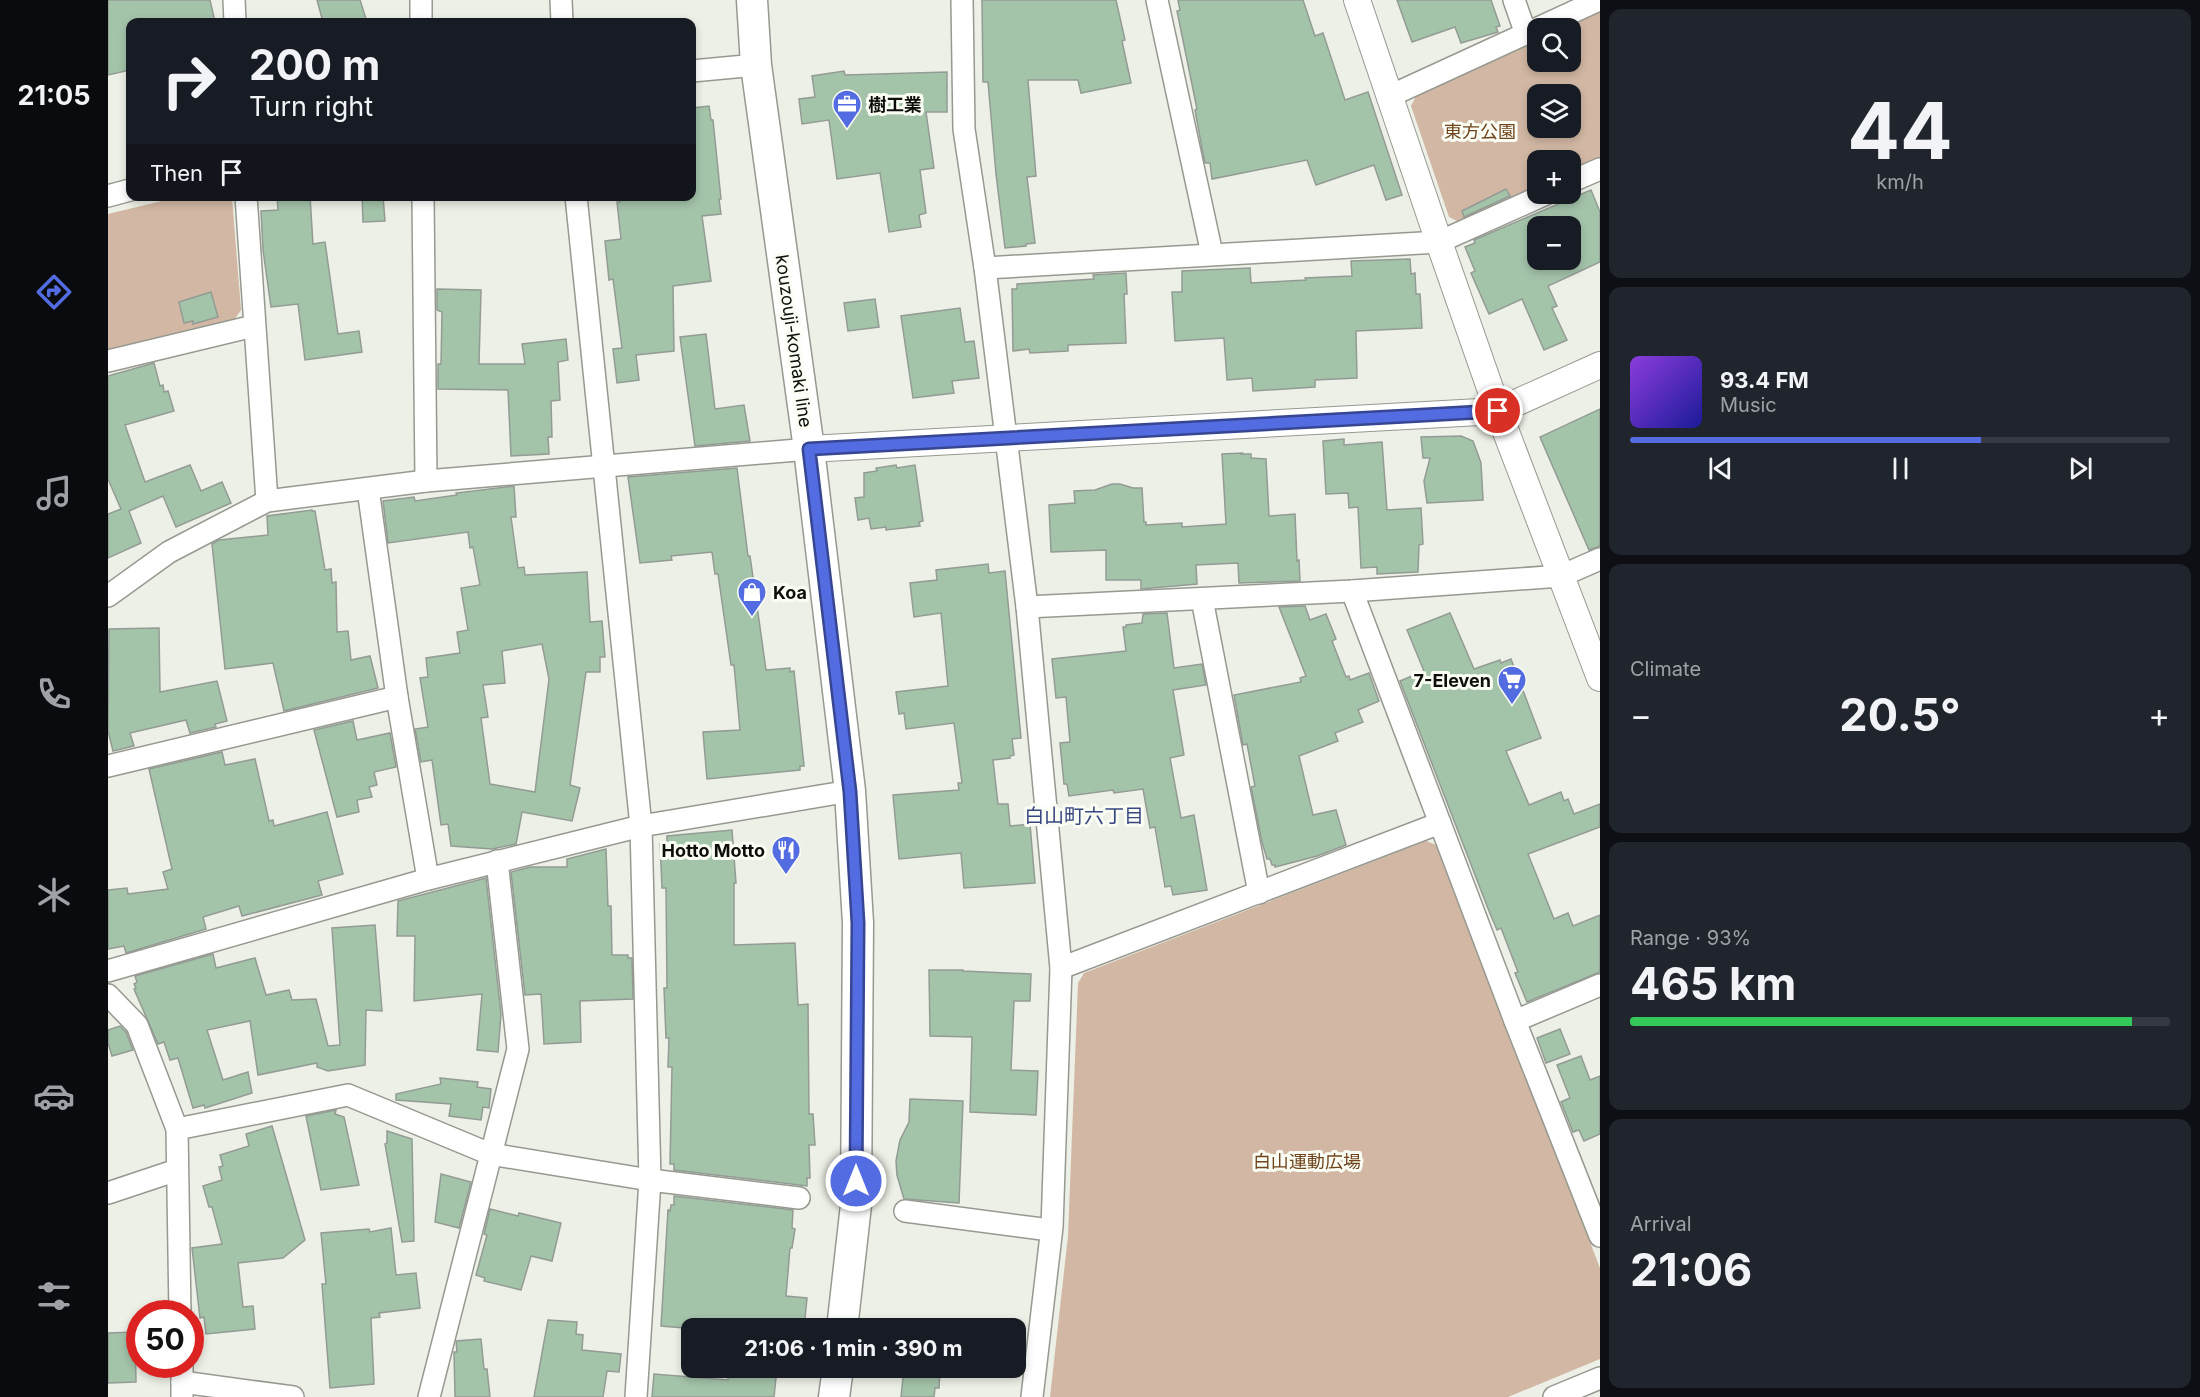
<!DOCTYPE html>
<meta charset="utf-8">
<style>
:root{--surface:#171b24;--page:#20242c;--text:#f1f3f6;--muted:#9ea1a6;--line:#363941;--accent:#536ce1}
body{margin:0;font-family:Inter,"Noto Sans JP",sans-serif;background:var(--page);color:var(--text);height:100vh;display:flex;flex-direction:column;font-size:22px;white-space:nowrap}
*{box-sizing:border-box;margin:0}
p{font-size:20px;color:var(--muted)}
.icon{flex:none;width:33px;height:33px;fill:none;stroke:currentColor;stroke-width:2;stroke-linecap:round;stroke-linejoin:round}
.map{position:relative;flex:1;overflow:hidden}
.details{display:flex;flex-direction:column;gap:9px;padding:9px;background:#0d0f14;width:600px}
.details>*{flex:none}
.top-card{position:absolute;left:18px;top:18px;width:570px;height:183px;border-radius:12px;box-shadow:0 3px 9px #0003;background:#171b24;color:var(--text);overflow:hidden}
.buttons{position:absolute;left:1419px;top:18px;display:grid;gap:12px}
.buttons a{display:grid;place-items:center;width:54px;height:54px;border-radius:12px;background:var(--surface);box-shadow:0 3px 9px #0003;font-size:30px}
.speed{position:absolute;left:18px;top:1300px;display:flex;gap:12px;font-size:30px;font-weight:700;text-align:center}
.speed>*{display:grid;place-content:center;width:78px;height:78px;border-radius:50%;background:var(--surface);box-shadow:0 3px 9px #0003;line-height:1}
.speed .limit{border:9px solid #d22;background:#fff;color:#111}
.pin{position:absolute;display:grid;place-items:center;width:51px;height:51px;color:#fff;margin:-26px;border:3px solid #fff;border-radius:50%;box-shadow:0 2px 6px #0007}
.me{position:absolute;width:66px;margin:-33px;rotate:0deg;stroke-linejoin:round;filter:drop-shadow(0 0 4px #0008)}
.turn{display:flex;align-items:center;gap:21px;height:126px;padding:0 24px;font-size:27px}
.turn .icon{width:78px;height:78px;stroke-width:2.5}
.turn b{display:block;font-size:42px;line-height:51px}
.then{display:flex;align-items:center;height:57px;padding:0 24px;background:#0003;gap:12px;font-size:22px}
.big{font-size:45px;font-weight:700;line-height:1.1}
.details .widget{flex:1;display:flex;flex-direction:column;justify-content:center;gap:9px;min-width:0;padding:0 21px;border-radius:12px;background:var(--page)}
.details .dial{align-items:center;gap:0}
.dial b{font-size:78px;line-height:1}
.song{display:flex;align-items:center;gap:18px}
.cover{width:72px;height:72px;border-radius:9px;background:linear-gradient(135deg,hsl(270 70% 55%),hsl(240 70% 35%))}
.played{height:6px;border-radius:3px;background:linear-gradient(90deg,var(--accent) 65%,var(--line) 65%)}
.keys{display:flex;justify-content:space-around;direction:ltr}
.heat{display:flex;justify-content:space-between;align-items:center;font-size:33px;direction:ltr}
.charge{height:9px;border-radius:4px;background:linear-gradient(90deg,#34c759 93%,var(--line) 0)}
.trip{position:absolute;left:573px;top:1318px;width:345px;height:60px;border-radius:12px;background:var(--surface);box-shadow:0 3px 9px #0003;font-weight:700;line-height:60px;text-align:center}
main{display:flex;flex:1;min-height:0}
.tab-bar{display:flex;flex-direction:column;width:108px;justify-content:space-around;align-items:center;background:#090b0e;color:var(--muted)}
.tab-bar .icon{width:42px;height:42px}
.tab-bar .current{color:var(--accent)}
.tab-bar b{font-size:27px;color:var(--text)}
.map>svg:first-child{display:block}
.green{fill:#d2b8a4;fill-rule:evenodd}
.building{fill:#a4c4aa;stroke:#939b95;stroke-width:1.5;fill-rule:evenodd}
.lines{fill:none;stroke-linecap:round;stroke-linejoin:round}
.minor-casing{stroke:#969990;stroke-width:24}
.tertiary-casing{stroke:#969990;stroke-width:28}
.secondary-casing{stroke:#969990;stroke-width:33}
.minor{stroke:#fff;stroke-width:21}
.tertiary{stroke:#fff;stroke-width:26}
.secondary{stroke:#fff;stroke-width:30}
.route-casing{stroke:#364692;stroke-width:15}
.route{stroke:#536ce1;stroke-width:10}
.labels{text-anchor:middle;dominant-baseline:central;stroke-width:6;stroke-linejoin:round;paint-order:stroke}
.poi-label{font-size:18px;font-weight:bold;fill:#0d0e0b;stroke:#fafdf3;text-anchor:start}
.park-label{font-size:18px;fill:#70441d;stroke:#fafdf3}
.street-label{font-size:18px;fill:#0d0e0b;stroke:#fafdf3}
.neighbourhood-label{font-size:20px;fill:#384782;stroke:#fafdf3}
</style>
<main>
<nav class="tab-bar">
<b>21:05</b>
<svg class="icon current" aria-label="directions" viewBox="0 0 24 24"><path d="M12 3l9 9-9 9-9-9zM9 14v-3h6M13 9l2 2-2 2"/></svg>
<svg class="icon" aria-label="music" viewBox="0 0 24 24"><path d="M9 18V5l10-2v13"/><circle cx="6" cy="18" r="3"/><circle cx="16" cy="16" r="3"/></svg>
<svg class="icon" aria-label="phone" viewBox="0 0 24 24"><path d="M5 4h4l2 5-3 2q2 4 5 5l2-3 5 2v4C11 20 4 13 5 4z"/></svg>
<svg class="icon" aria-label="climate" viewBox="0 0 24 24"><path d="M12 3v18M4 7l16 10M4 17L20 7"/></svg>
<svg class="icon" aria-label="car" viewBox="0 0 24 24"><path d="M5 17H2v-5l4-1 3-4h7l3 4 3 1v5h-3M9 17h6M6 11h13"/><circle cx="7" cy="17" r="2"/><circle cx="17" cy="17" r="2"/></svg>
<svg class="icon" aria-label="filters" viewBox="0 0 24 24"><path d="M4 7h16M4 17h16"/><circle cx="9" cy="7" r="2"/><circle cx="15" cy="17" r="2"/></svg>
</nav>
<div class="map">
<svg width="1492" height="1397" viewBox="0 0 1492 1397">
<rect width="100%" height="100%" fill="#edf0e6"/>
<g class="green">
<path d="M1492,11v146l-29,14 -1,-11h-32l-1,26 -78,36 -10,-5 -38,-111 5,-10 121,-56 1,22h32v-34h-8zM1430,94h32v34h-32z"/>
<polygon points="70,197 124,197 133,310 126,320 0,351 0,214"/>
<polygon points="1318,841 1329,845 1492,1268 1492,1359 1400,1397 942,1397 960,1236 970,983 976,973"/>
</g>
<g class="building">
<polygon points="0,0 102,0 107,22 22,22 22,70 0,75"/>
<polygon points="209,0 252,0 259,22 215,22"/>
<polygon points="874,0 1008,0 1017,40 1014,41 1023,83 973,93 970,80 920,80 928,176 919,177 927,243 918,244 918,246 897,248 888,174 880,82 875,82"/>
<polygon points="1070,0 1195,0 1207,36 1215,33 1237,100 1260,92 1294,195 1278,200 1266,165 1208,185 1199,160 1104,179 1102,163 1097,163 1093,143 1087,110 1089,109 1069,11 1072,10"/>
<polygon points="1289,0 1383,0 1392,26 1388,27 1390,32 1353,43 1347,27 1304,42"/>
<polygon points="736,71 737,75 839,72 839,112 818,112 826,168 812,170 818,213 811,215 813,227 781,232 772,173 729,179 721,120 694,124 691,99 707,97 704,76"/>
<polygon points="601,106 603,120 605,120 613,199 611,199 613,214 594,216 603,281 565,286 566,351 528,355 531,380 509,383 505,349 514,348 505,279 501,280 497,241 513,239 509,202 512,202 511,196 584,196 584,108"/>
<polygon points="1398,189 1402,196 1356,217 1354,211"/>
<path d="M1483,190l9,22v50l-52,24 9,20 -5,2 15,32 -23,10 -22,-51 -33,15 -18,-41 4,-2 -10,-24 10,-4 -1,-3zM1430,226h32v34h-32z"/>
<polygon points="169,196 202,196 205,244 217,242 230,334 251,331 254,352 197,360 190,304 163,307 155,250 153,211 170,210"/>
<polygon points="254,196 275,196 277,221 255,222"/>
<polygon points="1302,259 1303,274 1307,273 1308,294 1312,294 1314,328 1248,331 1249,378 1207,380 1207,387 1145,391 1144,378 1119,380 1116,338 1067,341 1064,292 1074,292 1074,271 1142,268 1143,283 1198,280 1197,278 1244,276 1243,261"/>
<polygon points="1018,273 1019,294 1016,294 1018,343 960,345 960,351 922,353 921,349 905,351 904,289 909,289 909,284 986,279 985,275"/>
<polygon points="329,289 373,290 371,364 417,364 414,344 458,339 460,360 450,362 452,400 443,401 444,437 440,437 441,454 403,456 400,390 330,389 330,364 333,364 334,312 329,310"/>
<polygon points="103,292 110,317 85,324 85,321 76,323 71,302"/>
<polygon points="767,299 771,327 740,331 736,303"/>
<polygon points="852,308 857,342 866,341 871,378 844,381 846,393 805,398 793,316"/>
<polygon points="598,334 607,409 636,405 642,441 587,446 572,337"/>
<polygon points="46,363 52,386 55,385 56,392 60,391 66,411 17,425 37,482 82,465 93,491 114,482 123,503 68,527 55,496 21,511 33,543 0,558 0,514 13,509 0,479 0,376"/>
<polygon points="1492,409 1492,546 1481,550 1432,437"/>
<polygon points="1353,436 1365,441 1373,463 1375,500 1319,503 1316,481 1322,458 1315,458 1313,437"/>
<polygon points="1236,439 1236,445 1274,442 1279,510 1313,508 1315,544 1311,545 1310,572 1269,574 1269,567 1253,568 1250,507 1241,508 1240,493 1218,494 1215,441"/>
<polygon points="1134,453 1133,454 1143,454 1143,458 1158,459 1161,516 1187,514 1189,561 1191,560 1192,581 1131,583 1130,563 1088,565 1089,584 1033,589 1033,580 998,580 998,550 943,552 941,505 967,503 966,491 987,490 1004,484 1012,484 1025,488 1034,488 1036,522 1038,522 1038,525 1074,523 1074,527 1118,524 1114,454"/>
<polygon points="788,465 789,468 807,465 815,521 811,522 812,526 778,530 778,527 763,529 761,518 750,520 747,498 756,497 756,473 769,471 768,468"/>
<polygon points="629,468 640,556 642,556 658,670 682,668 682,672 686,671 696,766 692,766 692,770 599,779 595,732 632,730 626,665 623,665 610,574 607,574 604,552 563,556 564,560 532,563 520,477"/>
<path d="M406,486l2,31h-5l7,51 6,-1 1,8 62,-3 3,50 12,-1 3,36h-5v15h-14l-16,113 10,3 -8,33 -50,-9 -6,32 -24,5 -41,-3 -3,-22 -7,1 -9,-65 -11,2 -6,-33 13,-2 -8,-49 8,-1 -2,-19 34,-5 -3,-21 11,-2 -7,-42 19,-3 -7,-38 -3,1 -2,-16 -80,11 -5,-42 31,-4 1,4 42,-6 -1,-2zM434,644l7,35 -14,113 -45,-8 -9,-66 7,-1 -5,-32 22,-2 -3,-32z"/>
<polygon points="204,510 204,511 207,511 217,570 223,569 224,583 228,582 229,632 240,631 243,660 262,656 270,688 176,711 165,663 117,669 104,544 111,540 160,535 159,516"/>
<polygon points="880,564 881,573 897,571 913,738 904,739 906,755 902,756 902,758 885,760 890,804 900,804 902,826 922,824 927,883 856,888 853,853 791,859 785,795 851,790 850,783 854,783 846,723 798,729 796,713 791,714 788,692 840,686 833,613 806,617 802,583 829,580 828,570"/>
<polygon points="1197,606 1202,620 1218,614 1228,639 1224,641 1238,677 1241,676 1242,680 1261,673 1271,701 1250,710 1255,722 1227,733 1230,741 1191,756 1205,815 1228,810 1238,845 1209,856 1167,867 1167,865 1164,865 1162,859 1159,859 1154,842 1143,787 1147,786 1139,744 1135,745 1126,695 1193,682 1192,678 1198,676 1171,607"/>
<polygon points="1059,613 1066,668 1094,664 1098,685 1065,690 1076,755 1062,758 1073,818 1086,815 1099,890 1065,895 1063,886 1057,887 1047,827 1042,828 1035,789 1006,793 1005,790 961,796 959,784 956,784 952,743 962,742 958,697 948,698 944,659 1018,651 1015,627 1018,627 1018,625 1034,623 1035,614"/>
<polygon points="1342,613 1366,669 1392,660 1393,663 1403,659 1433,738 1398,751 1421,805 1453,792 1456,801 1460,799 1466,814 1492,804 1492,827 1420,854 1446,919 1460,913 1465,926 1492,915 1492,972 1419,1002 1407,973 1410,972 1393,928 1389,930 1381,911 1292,681 1316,671 1299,630"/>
<polygon points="51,628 52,692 109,681 119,721 107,724 108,727 82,733 78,720 22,733 26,746 5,751 0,731 1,629"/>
<polygon points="245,721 249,740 282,733 288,767 266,772 269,785 261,787 264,797 249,800 251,812 229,817 206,730"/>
<polygon points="114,752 117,765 147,759 161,821 165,820 166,826 219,812 235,874 210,881 214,895 134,916 131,906 95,917 98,929 18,953 16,946 0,949 0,890 19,888 20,894 60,889 55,872 64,869 41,769"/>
<polygon points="624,830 628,883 626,883 626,945 687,943 690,1005 700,1004 701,1114 705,1114 707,1145 701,1145 702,1178 699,1178 699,1186 566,1170 566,1164 562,1164 564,1067 560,1067 561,1038 558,1038 556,988 559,988 558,888 554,888 552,844 559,843 559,836"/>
<polygon points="498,849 500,906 503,906 504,955 520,955 520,958 524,958 525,999 472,1001 473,1042 436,1044 433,994 417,995 403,872 422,867 459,867 459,859"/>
<polygon points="378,878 393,1014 390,1052 369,1050 374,994 306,1001 307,936 289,936 290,901"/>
<polygon points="267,925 274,1011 258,1010 257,1065 220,1071 209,1067 209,1063 150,1075 142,1021 99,1030 115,1080 140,1072 144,1093 97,1108 96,1105 85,1108 70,1058 62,1060 56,1042 50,1044 26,989 28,988 26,984 29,982 27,976 105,954 108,968 147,958 158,995 181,990 184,1000 208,999 220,1046 232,1045 224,928"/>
<polygon points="821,970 855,970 855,971 923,974 922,1001 906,1001 903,1070 930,1071 928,1115 862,1112 864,1037 822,1036"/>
<polygon points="12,1026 18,1032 25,1050 4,1056 0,1043 0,1030"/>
<polygon points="1452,1029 1462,1054 1438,1063 1429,1038"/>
<polygon points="1473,1056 1482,1080 1492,1076 1492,1134 1476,1141 1471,1130 1465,1132 1453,1102 1462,1098 1449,1065"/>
<polygon points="332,1078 370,1082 369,1087 383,1089 381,1108 375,1107 373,1120 341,1116 343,1104 288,1100 288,1094 333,1084"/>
<polygon points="802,1099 855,1101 851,1203 796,1199 789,1175 788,1161 792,1140 801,1122"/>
<polygon points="228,1110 227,1114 236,1117 251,1185 213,1190 198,1116"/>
<polygon points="164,1126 197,1240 175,1258 130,1263 135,1307 145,1306 147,1329 98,1334 96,1317 92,1318 84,1248 114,1244 104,1207 101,1207 95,1186 114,1180 111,1167 115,1166 112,1155 141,1146 138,1134"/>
<polygon points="279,1131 304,1139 306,1241 294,1242 277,1144 279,1143"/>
<polygon points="333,1174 363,1182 351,1228 327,1222"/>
<polygon points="566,1196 685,1210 684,1228 687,1229 684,1248 682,1248 678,1296 699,1298 696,1329 588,1329 553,1326 560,1210 562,1211 563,1205 566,1205"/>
<polygon points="382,1209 410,1216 411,1213 453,1223 444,1261 423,1256 413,1290 376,1281 377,1278 368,1275 379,1235 376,1234"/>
<polygon points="283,1228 288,1275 308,1273 312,1308 271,1313 272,1317 263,1318 266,1384 222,1388 214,1284 218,1284 213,1233 261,1229 262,1232"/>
<polygon points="440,1320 469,1322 468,1334 475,1335 474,1350 513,1354 511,1372 499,1371 495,1397 426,1397"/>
<polygon points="27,1332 28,1382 0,1383 0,1333"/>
<polygon points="373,1339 376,1369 379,1369 382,1397 347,1397 346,1352 349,1352 348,1341"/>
<polygon points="621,1368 669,1368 666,1397 544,1397 546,1374 620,1380"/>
<polygon points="796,1368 832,1368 831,1388 827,1388 826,1397 793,1397"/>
</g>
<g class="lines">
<g class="minor-casing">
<g id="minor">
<polyline points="126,0 127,22"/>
<polyline points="313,0 313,22"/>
<polyline points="453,0 454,22"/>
<polyline points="854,0 856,129 877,268 919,607 953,968 944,1227 924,1397"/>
<polyline points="1049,0 1104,254"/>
<polyline points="1406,0 1418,34"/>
<polyline points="584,71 648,65"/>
<polyline points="1282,96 1491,0"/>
<polyline points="1462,182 1492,169"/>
<polyline points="0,196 22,190"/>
<polyline points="138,196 159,501"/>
<polyline points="315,196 318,481"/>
<polyline points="468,196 533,826 542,1180 528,1397"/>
<polyline points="877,268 1331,242 1438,194"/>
<polyline points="0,361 146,326"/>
<polyline points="260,489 289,697 320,879"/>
<polyline points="1244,591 1407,1021 1492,1236"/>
<polyline points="0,596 61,552 159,501 318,481 701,449"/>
<polyline points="1094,599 1151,893"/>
<polyline points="919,607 1244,591 1453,576 1492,559"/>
<polyline points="0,766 289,697"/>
<polyline points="953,968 1332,823"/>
<polyline points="0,971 320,879 533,826 742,791"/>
<polyline points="0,995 29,1025 69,1129 72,1314"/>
<polyline points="1407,1021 1492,985"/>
<polyline points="69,1129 240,1095 382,1154 542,1180 691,1198"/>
<polyline points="0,1193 69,1170"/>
<polyline points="797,1211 942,1230"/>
<polyline points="74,1365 74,1397"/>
<polyline points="74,1382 185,1397"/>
<polyline points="321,1397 410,1049 389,861"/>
<polyline points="1446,1397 1492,1378"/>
</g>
</g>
<g class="tertiary-casing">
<g id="tertiary">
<polyline points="1249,0 1331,242 1390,411 1492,678"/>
<polyline points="701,449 1390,411 1492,365"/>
</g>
</g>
<g class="secondary-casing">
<g id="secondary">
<polyline points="644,0 648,65 701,449 742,791 750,923 748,1205 734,1329"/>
<polyline points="726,1397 730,1368"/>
</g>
</g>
<use href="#minor" class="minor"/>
<use href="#tertiary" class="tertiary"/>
<use href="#secondary" class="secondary"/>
</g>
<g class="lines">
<g class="route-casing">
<polyline id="route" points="748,1181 750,923 742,792 701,449 1390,411"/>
</g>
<use href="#route" class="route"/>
</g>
<defs>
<g id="office-pin" transform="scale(1.5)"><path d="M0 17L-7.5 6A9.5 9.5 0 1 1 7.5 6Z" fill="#536ce1" stroke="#fafdf3"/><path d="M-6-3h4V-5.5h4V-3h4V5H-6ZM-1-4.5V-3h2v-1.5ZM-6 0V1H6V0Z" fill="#fff"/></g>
<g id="shop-pin" transform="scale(1.5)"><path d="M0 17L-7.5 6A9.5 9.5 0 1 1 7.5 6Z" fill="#536ce1" stroke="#fafdf3"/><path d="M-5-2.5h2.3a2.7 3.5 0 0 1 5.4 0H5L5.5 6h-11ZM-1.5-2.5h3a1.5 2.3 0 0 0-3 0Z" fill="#fff"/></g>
<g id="supermarket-pin" transform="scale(1.5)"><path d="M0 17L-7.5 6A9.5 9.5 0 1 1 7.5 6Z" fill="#536ce1" stroke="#fafdf3"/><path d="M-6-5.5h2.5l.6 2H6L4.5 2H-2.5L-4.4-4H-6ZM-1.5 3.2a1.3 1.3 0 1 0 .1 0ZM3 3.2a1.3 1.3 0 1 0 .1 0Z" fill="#fff"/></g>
<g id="restaurant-pin" transform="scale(1.5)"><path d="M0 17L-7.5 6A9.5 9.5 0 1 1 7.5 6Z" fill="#536ce1" stroke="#fafdf3"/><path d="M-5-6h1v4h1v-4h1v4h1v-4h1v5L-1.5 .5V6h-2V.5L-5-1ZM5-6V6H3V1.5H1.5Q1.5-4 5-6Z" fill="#fff"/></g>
</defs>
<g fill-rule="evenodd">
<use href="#office-pin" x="739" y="104"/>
<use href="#shop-pin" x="644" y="592"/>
<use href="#supermarket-pin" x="1404" y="680"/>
<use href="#restaurant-pin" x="678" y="850"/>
</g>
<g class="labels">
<g class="poi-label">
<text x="760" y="104">樹工業</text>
<text x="665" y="592">Koa</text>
<text x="1383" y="680" text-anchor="end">7-Eleven</text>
<text x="657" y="850" text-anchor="end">Hotto Motto</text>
</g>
<g class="park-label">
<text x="1372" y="131">東方公園</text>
<text x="1199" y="1161">白山運動広場</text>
</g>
<g class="street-label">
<text transform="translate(686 341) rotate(82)">kouzouji-komaki line</text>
</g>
<g class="neighbourhood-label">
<text x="976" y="816">白山町六丁目</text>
</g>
</g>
</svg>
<div class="buttons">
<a><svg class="icon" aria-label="search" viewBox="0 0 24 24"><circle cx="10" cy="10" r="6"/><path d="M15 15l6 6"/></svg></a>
<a><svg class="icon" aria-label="layers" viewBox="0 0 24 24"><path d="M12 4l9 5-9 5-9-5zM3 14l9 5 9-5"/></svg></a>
<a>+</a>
<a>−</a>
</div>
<div class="speed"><div class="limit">50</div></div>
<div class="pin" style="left:1390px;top:411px;background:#d93025"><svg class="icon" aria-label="arrive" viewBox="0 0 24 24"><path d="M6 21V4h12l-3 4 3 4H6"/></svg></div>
<svg class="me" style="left:748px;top:1181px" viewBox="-20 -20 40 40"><circle r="17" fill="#536ce1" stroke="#fff" stroke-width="3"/><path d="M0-11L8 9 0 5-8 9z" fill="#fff"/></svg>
<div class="trip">21:06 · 1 min · 390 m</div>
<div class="top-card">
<div class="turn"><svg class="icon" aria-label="right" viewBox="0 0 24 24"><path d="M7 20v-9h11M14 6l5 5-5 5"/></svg><div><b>200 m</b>Turn right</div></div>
<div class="then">Then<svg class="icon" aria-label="arrive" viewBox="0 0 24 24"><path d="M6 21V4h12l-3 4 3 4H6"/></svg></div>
</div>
</div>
<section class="details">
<div class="widget dial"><b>44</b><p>km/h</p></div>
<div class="widget">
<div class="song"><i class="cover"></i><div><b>93.4 FM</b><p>Music</p></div></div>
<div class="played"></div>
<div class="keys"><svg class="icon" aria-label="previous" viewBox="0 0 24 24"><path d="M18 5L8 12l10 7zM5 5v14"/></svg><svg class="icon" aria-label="pause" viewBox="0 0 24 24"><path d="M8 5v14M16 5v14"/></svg><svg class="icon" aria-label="next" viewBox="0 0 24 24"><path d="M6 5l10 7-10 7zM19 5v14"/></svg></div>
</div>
<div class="widget"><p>Climate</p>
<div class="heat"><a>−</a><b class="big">20.5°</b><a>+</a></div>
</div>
<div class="widget"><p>Range · 93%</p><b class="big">465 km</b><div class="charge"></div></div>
<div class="widget"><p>Arrival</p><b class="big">21:06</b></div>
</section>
</main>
